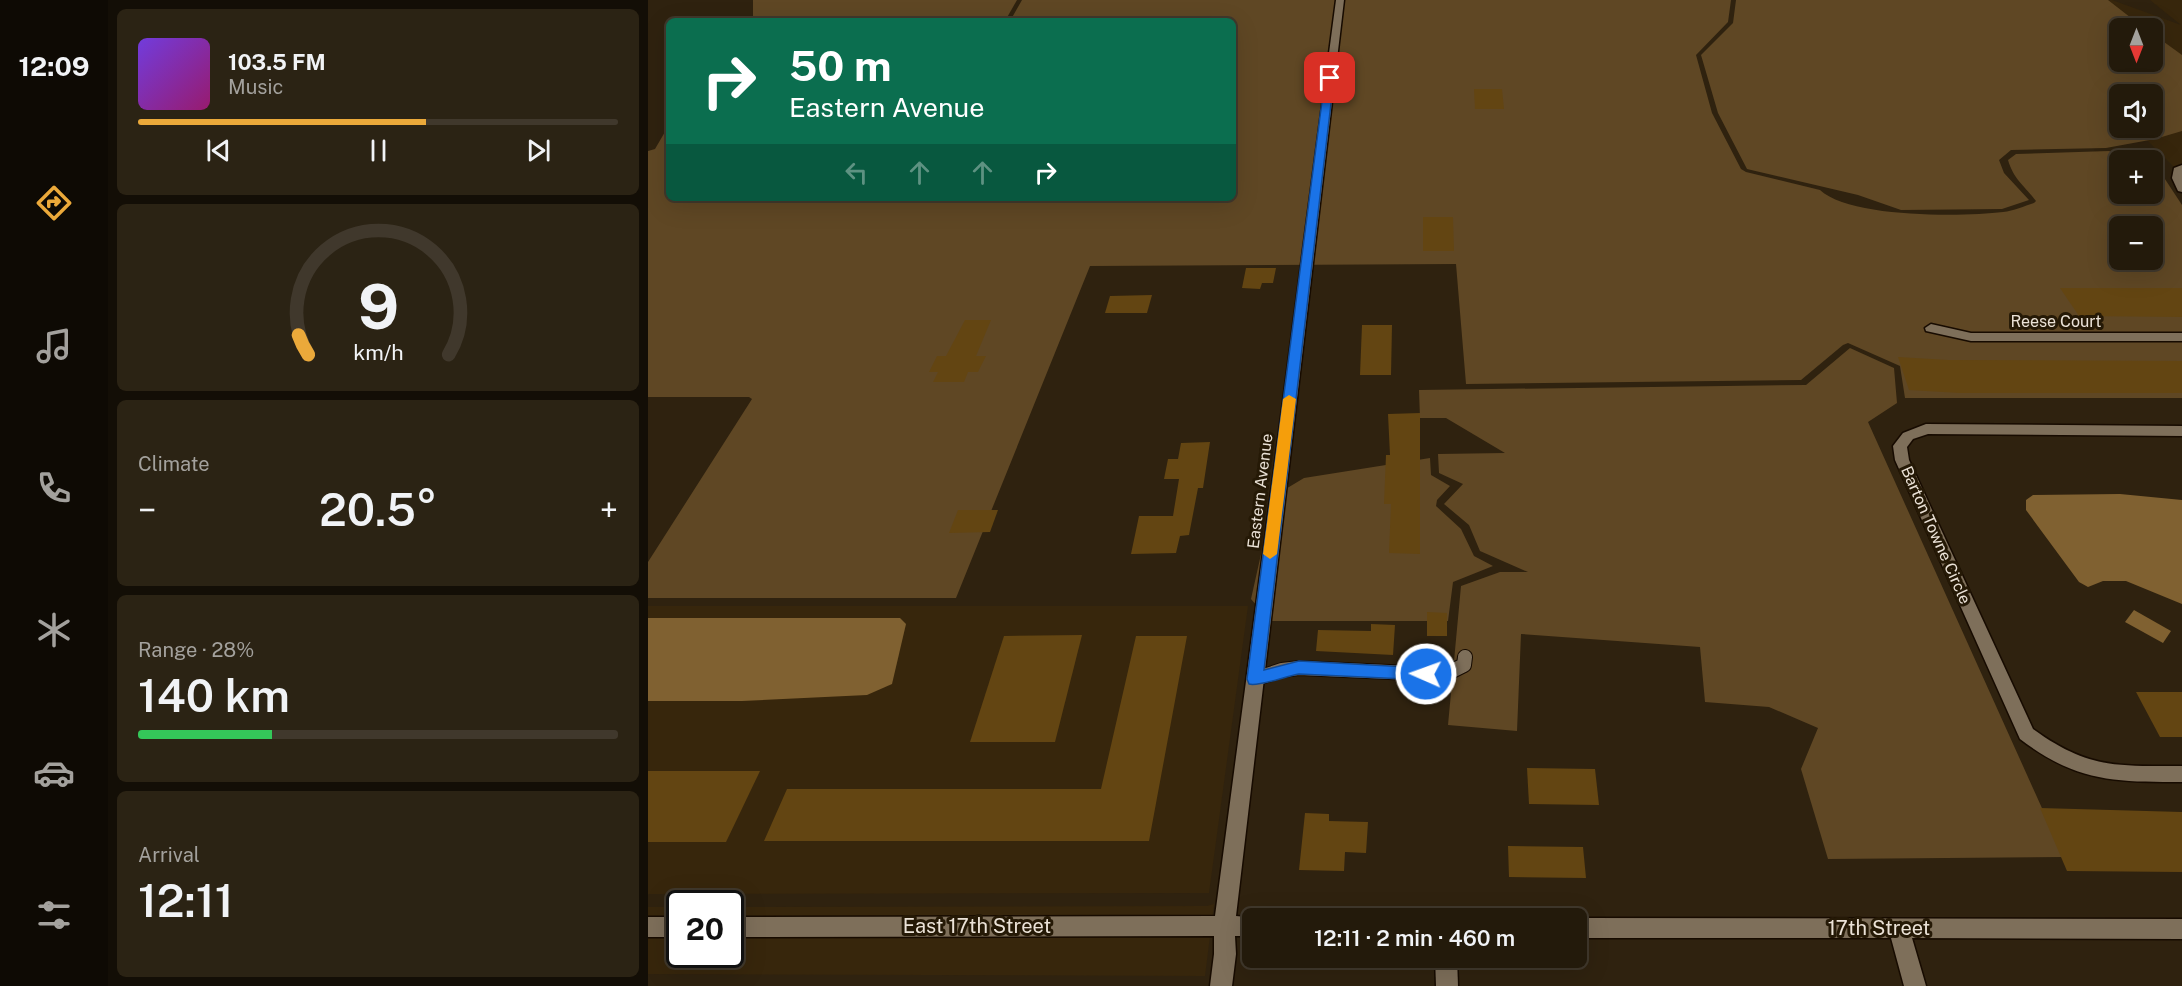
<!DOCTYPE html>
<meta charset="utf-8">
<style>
:root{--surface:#231a0b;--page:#2b2314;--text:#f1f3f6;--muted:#a3a19d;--line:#40382c;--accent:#eba93a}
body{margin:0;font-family:"Public Sans",sans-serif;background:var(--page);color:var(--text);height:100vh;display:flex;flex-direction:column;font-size:22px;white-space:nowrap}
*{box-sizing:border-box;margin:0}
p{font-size:20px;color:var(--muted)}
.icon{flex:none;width:33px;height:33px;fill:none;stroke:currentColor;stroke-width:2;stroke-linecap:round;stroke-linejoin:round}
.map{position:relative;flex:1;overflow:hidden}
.panel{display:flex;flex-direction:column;gap:9px;padding:9px;background:#130e06;width:540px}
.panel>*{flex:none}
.guide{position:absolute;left:18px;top:18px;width:570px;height:183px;border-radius:9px;box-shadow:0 6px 24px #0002,0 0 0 2px var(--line);background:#0b6e4f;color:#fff;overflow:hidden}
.needle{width:39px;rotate:180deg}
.tools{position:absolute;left:1461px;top:18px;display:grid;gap:12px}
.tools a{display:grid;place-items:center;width:54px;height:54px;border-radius:9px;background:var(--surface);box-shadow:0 6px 24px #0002,0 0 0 2px var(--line);font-size:30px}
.speed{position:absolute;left:18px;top:890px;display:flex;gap:12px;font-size:30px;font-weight:700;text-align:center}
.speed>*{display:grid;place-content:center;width:78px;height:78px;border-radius:50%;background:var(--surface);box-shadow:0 6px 24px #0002,0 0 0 2px var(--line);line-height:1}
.speed .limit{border:3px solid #111;border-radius:9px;background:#fff;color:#111}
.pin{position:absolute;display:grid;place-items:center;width:51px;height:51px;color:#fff;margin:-26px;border-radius:12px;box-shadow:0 3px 9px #0006}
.me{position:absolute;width:66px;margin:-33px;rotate:272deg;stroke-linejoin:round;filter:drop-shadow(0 0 4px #0008)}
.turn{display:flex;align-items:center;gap:21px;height:126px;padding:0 24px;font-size:27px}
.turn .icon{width:78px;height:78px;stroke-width:2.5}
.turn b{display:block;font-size:42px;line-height:51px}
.lanes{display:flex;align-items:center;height:57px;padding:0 24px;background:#0003;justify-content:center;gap:30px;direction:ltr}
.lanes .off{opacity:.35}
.big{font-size:45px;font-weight:600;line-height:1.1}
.panel .tile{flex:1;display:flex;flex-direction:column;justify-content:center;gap:9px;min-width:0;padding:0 21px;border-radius:9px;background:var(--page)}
.panel .dial{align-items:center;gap:0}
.dial svg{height:156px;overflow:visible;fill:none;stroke:var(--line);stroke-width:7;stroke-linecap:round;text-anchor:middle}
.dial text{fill:var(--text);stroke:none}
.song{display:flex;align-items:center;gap:18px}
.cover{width:72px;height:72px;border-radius:9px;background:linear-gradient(135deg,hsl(260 70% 55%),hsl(320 70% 35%))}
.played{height:6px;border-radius:3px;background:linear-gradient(90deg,var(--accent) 60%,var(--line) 60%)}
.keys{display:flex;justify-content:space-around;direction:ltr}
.heat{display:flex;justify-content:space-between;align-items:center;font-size:33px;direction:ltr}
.charge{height:9px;border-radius:4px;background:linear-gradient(90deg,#34c759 28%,var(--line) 0)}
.trip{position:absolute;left:594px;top:908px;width:345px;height:60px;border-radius:9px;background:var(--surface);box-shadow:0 6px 24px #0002,0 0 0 2px var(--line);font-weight:600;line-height:60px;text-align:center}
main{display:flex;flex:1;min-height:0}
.dock{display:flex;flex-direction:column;width:108px;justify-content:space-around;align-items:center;background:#0e0a04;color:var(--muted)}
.dock .icon{width:42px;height:42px}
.dock .selected{color:var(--accent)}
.dock b{font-size:27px;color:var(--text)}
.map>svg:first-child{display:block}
.built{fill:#37260c;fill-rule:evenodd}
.green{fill:#5f4724;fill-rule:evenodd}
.water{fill:#806131}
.building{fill:#634512}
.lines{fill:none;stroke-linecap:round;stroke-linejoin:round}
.service-casing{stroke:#170b00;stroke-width:16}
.minor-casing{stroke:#170b00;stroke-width:3}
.service{stroke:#7e6f5a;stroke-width:14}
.minor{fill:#7e6f5a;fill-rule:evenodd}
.route{fill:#1a73e8;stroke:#114b97;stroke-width:1.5}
.slow{fill:#f59e0b}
.labels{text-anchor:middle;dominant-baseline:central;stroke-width:6;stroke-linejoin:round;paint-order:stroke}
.street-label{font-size:16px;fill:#ebe2d7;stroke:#251906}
.near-street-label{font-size:20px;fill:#ebe2d7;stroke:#251906}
</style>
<main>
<nav class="dock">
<b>12:09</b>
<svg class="icon selected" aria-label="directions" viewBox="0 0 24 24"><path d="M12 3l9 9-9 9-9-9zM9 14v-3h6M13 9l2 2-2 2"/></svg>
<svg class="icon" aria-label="music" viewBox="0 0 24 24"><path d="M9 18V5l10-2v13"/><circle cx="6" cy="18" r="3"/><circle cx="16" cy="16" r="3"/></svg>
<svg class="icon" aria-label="phone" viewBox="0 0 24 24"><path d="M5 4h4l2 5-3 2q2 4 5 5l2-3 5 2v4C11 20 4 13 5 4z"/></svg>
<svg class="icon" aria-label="climate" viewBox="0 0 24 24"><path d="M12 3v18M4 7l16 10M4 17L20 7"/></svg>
<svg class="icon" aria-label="car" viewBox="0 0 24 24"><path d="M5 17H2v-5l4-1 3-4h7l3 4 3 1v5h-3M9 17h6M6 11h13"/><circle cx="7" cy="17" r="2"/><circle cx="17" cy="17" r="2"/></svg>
<svg class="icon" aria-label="filters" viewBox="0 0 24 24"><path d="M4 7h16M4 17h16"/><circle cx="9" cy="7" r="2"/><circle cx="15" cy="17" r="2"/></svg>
</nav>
<section class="panel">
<div class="tile">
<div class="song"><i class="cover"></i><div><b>103.5 FM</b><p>Music</p></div></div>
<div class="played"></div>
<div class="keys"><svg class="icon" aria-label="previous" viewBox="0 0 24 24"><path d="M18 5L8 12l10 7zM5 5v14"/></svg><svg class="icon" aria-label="pause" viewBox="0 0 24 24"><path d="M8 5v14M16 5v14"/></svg><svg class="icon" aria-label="next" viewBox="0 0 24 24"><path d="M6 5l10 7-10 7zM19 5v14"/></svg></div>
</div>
<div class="tile dial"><svg viewBox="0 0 100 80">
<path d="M14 69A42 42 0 1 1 86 69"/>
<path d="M14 69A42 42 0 0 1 9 59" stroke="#eba93a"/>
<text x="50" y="56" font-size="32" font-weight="700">9</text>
<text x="50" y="72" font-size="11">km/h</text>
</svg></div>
<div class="tile"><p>Climate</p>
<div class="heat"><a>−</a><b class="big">20.5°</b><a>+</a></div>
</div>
<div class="tile"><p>Range · 28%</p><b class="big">140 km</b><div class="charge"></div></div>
<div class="tile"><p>Arrival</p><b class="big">12:11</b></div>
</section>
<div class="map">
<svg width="1534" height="986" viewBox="0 0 1534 986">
<rect width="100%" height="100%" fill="#2f220f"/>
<g class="built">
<path d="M1360,0h104l69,25 -31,-25h32v175l-47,-47h17v-34h-32zM1472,28h32v34h-32z"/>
<polygon points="0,606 600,606 561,893 0,894"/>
<polygon points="566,904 557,976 0,974 0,907 31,907 32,954 82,954 83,907 559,906"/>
</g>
<g class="green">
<polygon points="105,0 369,0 357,21 105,21"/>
<path d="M374,0h709l-3,22 -32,33 16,58 29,56 5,3 74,18c30,28 142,27 183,22 11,-1 21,-6 31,-9l2,-2c-12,-16 -22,-21 -28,-41l8,-6 93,-3 28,9h-17v34h32l1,-27 9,5 -1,1 21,32v193h-277l-5,-32 -52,-23 -5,2 -42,35 -335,4 -10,-120 -366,2 -134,332h-308v-36l104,-163 -3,-2h-101v-246l7,-2 14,-24v73h564v-177h-223zM1472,226h32v34h-32z"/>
<path d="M1088,0h372l36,28h-24v34h32l1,-28 29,21v76l-27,8 -49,9 -95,2 -12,10 5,13 25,27 -27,9 -101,1 -43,-15 -111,-26 -29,-56 -17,-58 32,-32zM1472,94h32v34h-32z"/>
<polygon points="1202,348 1246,368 1249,403 1220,422 1416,857 1180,859 1153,769 1170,728 1121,707 1057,702 1052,647 873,634 869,731 800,725 813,586 852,572 880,572 832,551 821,525 796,504 815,484 791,473 790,454 857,453 798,418 772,418 771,390 1158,385"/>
<polygon points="782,458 783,475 802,486 789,500 788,506 813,529 826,556 845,566 805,582 800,621 607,621 609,606 603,599 626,496 656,478"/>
</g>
<g class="water">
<polygon points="1472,494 1534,500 1534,604 1478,581 1455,581 1440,587 1431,582 1378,510 1378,500 1385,495"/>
<polygon points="1486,610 1523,631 1515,643 1477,622"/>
<polygon points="0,618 252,618 258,624 244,684 219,695 94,701 0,701"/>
</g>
<g class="building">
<polygon points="826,89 854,89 856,109 827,109"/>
<polygon points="775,217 805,217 806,251 775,251"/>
<polygon points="598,268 628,268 625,283 614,283 612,289 594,288"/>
<polygon points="1412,288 1534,288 1534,317 1431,316"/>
<polygon points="504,295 499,313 457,313 462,296"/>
<polygon points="317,320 343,320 328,356 338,356 330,372 320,372 316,382 285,382 290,372 281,372 289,356 298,356"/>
<polygon points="714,325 744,325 743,375 712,375"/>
<polygon points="1250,357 1300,360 1534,361 1534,393 1312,393 1261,390"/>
<polygon points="772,413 772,554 741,553 743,504 736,504 738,455 742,455 740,414"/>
<polygon points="562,442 555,488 550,488 541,535 532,536 528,553 483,554 491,516 525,516 531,479 516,479 520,459 530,459 533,443"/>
<polygon points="310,510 350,510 342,532 301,533"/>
<polygon points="779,612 799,613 799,636 779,636"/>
<polygon points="723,624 747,625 745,655 668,651 670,630 723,631"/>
<polygon points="434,635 407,742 322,742 356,636"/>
<polygon points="488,636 539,636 501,841 116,841 139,789 453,789"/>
<polygon points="1488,692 1534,692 1534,737 1512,737"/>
<polygon points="879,768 947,769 951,805 881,804"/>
<polygon points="0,771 112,771 78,842 0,842"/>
<polygon points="1392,808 1534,812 1534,872 1419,871"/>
<polygon points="657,813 681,814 681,821 720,822 718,853 697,852 696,871 651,870"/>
<polygon points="860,846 935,847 938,878 861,877"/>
</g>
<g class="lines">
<g class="service-casing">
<polyline id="service" points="607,679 634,670 651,668 786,674 804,671 816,665 817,657"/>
</g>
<g class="minor-casing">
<g id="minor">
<polygon points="688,0 696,0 588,916 609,918 604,918 604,936 587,936 588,954 584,986 562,986 566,954 566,936 82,937 82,917 567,916"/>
<polygon points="1534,165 1534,192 1530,191 1524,178 1526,168"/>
<polygon points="1283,324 1323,333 1534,333 1534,341 1323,341 1278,331 1277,328"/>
<path d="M1278,424l256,2v10l-254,-2 -15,5 -6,8 2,13 124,269c55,40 84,37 149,37v16c-68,0 -106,0 -162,-43l-125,-279 -2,-14 10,-13z"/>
<rect x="0" y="917" width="32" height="20"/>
<polygon points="928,918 1534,919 1534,939 1264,938 1278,986 1256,986 1243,938 928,938"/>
<polygon points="787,957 809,957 810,986 788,986"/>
</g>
</g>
<use href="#service" class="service"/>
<use href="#minor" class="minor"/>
</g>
<path class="route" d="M682,75l4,3 -70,592 35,-9 127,7 6,2 2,4 -2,4 -6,2 -127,-6c-13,2 -40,13 -50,10l-2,-5 78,-601z"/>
<polygon class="slow" points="641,395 648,399 629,554 622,559 615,554 635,399"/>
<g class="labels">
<g class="street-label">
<text x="1408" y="321">Reese Court</text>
<text transform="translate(612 491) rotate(-83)">Eastern Avenue</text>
<text transform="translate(1288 535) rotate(66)">Barton Towne Circle</text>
</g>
<g class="near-street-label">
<text x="329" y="926">East 17th Street</text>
<text x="1231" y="928">17th Street</text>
</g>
</g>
</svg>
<div class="tools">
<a><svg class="needle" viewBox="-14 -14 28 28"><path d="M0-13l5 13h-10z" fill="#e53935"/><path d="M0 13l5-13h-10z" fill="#a3a19d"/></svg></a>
<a><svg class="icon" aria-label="sound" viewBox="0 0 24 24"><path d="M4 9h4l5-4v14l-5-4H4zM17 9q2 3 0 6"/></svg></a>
<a>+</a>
<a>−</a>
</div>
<div class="speed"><div class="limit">20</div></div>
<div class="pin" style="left:682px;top:78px;background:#d93025"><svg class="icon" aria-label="arrive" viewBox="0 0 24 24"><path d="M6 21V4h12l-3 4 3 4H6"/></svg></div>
<svg class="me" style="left:778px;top:674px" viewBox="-20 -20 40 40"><circle r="17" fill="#1a73e8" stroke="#fff" stroke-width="3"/><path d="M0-11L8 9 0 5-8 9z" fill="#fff"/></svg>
<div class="trip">12:11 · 2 min · 460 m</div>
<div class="guide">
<div class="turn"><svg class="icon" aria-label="right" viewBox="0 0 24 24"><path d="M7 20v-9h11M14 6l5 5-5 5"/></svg><div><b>50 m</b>Eastern Avenue</div></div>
<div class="lanes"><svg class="icon off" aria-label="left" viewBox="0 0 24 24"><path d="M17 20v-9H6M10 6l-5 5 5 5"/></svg><svg class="icon off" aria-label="ahead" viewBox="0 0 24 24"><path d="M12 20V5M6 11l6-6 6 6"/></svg><svg class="icon off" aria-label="ahead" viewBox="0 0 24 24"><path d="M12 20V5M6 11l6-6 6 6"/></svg><svg class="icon" aria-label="right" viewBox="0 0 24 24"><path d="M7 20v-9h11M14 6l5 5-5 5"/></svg></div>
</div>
</div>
</main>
